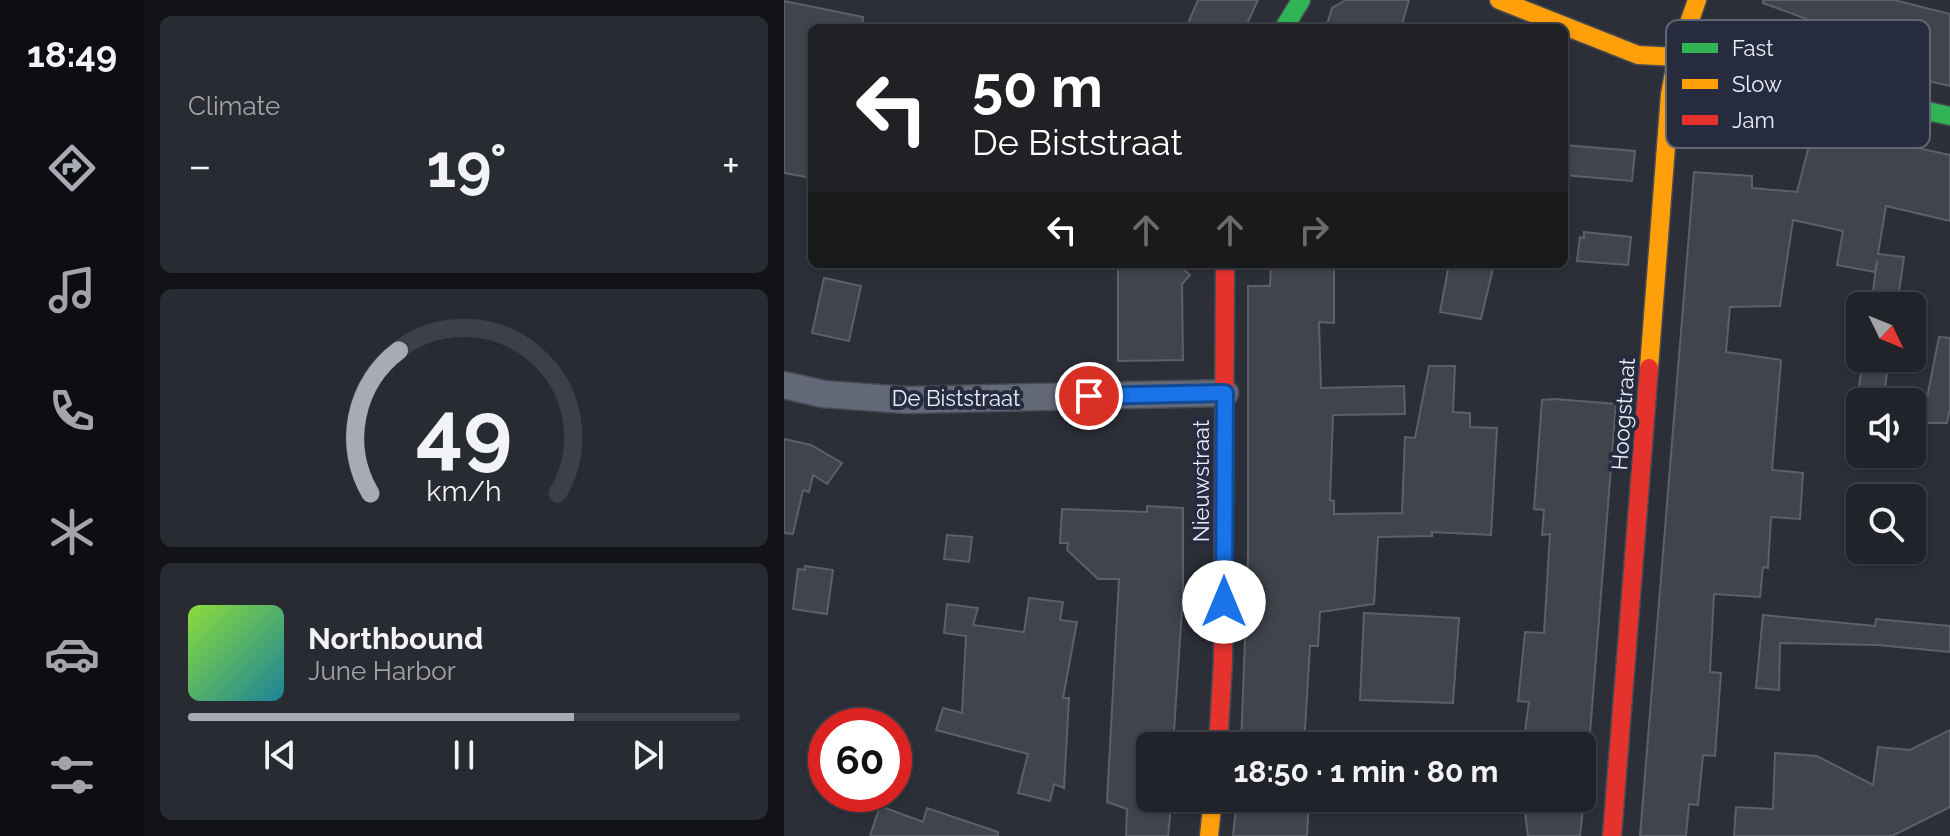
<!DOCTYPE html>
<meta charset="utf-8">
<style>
:root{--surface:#21232a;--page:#292b32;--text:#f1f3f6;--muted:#a2a4a8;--line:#3e4047;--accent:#a8abb6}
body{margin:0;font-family:Raleway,sans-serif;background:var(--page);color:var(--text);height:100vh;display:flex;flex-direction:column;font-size:30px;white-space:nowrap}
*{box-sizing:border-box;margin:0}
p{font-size:26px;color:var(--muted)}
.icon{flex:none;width:44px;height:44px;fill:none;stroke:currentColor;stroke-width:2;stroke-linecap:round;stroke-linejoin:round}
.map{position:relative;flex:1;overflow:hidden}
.panel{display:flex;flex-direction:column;gap:16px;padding:16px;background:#121317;width:640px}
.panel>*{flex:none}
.guide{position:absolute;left:24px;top:24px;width:760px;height:244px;border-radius:12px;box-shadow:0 2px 6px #0004,0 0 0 2px var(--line);background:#202124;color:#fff;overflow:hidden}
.needle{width:52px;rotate:133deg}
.controls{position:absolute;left:1062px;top:292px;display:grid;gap:16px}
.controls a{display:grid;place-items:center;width:80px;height:80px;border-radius:12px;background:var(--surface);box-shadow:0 2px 6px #0004,0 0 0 2px var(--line);font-size:40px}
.speed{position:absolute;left:24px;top:708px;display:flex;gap:16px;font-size:40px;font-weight:700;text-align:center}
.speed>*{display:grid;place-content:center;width:104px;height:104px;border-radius:50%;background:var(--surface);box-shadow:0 2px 6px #0004,0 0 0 2px var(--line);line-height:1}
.speed .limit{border:12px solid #d22;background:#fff;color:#111}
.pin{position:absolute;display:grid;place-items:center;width:68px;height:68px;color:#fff;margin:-34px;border:4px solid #fff;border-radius:50%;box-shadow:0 2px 8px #0007}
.me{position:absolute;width:88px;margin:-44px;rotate:0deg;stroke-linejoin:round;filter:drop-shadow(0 0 6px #0008)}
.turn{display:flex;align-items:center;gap:28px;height:168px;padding:0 32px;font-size:36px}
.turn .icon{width:104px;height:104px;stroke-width:2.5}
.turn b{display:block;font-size:56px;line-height:68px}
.lanes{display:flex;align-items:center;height:76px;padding:0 32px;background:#0003;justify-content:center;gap:40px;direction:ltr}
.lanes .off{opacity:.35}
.big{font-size:60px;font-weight:700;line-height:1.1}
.panel .card{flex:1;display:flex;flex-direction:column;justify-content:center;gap:12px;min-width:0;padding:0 28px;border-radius:12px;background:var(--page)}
.panel .dial{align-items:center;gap:0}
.dial svg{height:208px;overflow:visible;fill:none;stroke:var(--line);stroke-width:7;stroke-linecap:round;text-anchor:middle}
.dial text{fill:var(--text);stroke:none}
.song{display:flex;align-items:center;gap:24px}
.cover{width:96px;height:96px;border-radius:12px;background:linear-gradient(135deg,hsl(90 70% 55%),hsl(190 70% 35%))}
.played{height:8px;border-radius:4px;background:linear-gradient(90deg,var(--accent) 70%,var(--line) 70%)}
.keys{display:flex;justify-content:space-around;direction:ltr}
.heat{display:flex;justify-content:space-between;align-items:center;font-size:44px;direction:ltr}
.trip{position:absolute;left:352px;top:732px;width:460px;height:80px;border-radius:12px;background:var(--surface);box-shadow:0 2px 6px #0004,0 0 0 2px var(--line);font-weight:700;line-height:80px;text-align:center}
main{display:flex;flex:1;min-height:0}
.tab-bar{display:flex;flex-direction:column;width:144px;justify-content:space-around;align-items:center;background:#0d0e11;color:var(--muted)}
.tab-bar .icon{width:56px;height:56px}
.tab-bar .current{color:var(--accent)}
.tab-bar b{font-size:36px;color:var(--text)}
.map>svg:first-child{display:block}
.building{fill:#41444c;stroke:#5e6068;stroke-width:2}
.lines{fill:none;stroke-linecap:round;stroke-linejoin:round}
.street-casing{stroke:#474b52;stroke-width:29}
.fast-casing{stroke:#474b52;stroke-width:21}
.slow-casing{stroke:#474b52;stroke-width:21}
.jam-casing{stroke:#474b52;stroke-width:21}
.street{stroke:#646979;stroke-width:26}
.fast{stroke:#30b455;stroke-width:18}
.slow{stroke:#ff9f0a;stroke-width:18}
.jam{stroke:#e5322d;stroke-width:18}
.route-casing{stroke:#114b97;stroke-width:20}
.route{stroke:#1a73e8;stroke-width:14}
.labels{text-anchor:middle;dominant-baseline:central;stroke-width:8;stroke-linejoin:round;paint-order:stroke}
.street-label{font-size:22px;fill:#eaeefa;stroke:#262c3e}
.key{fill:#262c3e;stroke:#616676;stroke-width:2}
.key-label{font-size:22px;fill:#eaeefa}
</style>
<main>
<nav class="tab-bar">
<b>18:49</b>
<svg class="icon current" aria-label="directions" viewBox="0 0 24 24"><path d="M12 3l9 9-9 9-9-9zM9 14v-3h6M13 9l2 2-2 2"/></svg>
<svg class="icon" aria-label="music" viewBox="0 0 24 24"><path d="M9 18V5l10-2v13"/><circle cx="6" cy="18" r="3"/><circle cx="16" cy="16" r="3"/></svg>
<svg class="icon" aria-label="phone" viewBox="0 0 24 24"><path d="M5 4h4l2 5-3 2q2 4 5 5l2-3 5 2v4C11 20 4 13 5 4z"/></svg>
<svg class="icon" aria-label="climate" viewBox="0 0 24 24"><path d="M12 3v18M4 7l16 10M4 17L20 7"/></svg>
<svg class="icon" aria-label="car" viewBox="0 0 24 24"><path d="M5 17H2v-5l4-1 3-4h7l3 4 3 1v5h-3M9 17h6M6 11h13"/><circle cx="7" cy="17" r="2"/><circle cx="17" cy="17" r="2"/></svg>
<svg class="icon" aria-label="filters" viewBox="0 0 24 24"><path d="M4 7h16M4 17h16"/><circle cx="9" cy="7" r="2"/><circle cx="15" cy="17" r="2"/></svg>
</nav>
<section class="panel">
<div class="card"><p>Climate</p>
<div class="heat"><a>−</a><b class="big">19°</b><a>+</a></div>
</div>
<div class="card dial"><svg viewBox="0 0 100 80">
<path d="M14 69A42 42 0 1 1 86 69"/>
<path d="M14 69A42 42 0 0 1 25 14" stroke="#a8abb6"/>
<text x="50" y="56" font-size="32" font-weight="700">49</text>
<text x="50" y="72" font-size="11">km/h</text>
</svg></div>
<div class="card">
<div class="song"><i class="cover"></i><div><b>Northbound</b><p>June Harbor</p></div></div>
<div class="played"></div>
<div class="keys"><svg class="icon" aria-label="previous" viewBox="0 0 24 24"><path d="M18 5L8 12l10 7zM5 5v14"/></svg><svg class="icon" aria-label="pause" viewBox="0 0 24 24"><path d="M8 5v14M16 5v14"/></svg><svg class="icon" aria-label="next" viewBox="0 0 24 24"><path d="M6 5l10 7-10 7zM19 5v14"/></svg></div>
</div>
</section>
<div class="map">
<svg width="1166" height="836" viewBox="0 0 1166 836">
<rect width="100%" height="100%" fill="#2c2f38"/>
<g class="building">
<polygon points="414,0 474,0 461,28 402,28"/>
<polygon points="562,0 625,0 617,28 542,28 548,8"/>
<polygon points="979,0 1110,0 1166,14 1166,86 1030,55 1039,25 979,3"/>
<polygon points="0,1 79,17 78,28 28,28 28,178 0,173"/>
<polygon points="1090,131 1136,140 1134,148 1166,155 1166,221 1102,206 1094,254 1120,257 1113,306 1087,306 1093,261 1091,272 1053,265 1059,231 1009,220 996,306 946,307 942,352 997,360 988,470 1019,473 1016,519 987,517 984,568 979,567 976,597 930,594 926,672 937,673 931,756 919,755 914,805 905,804 902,836 856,836 910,172 968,176 968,188 1013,192 1028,134 1087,148"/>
<polygon points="780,145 851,151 848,181 780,175"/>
<polygon points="800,232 847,237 844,265 793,261 796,237 800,238"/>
<polygon points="334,264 394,264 406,275 398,284 399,360 334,361"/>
<polygon points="487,264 550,264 550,323 535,322 537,388 620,386 621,414 549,415 546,500 550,501 550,514 618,513 621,437 631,438 645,366 671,366 669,412 686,413 686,427 713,428 707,535 648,532 648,536 594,537 590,604 536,612 534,646 526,646 520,746 457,746 464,557 464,286 486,286"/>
<polygon points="665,264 710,264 697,319 656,312"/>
<polygon points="40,278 77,286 65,341 28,333"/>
<polygon points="1155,337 1166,338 1166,409 1163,423 1138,423"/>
<polygon points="1079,358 1105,358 1099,402 1073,402"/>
<polygon points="771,399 832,404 805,746 739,746 745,702 734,701 741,632 760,633 766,534 758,535 760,510 750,509 758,400"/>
<polygon points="0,439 27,445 58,463 43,484 29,475 25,492 19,490 9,534 0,533"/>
<polygon points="363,506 399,508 399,594 389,746 366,746 366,798 386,798 386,816 384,836 342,836 343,809 323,802 335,579 314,579 283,550 284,543 276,543 278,509 363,512"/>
<polygon points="163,535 188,537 185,562 160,559"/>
<polygon points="21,566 49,570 43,614 9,609 14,569 21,570"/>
<polygon points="245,598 279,602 276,620 293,622 279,698 285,698 280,788 270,784 266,801 234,793 244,754 152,730 159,708 178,713 182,636 160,633 163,604 194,608 189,625 240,632"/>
<polygon points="580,613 675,618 669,703 576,700"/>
<polygon points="979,615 1091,626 1092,619 1166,626 1166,652 1093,645 996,643 995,690 972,688"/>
<polygon points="1166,730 1166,807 1108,836 950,836 952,807 989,809 991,753 1033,756 1089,785 1094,747 1126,750"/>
<polygon points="453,798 525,800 523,836 449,836"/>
<polygon points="739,798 800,798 796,836 744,836"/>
<polygon points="96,806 139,822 143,808 214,832 214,836 86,836"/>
</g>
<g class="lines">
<g class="street-casing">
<polyline id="street" points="0,385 39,394 122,400 441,393"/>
</g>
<g class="fast-casing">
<g id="fast">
<polyline points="500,28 517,0"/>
<polyline points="1035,88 1166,116"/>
</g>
</g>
<g class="slow-casing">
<g id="slow">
<polyline points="715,0 854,55 893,57 1035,88"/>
<polyline points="865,368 886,94 893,57 913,0"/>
<polyline points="425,836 429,798"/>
</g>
</g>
<g class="jam-casing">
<g id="jam">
<polyline points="434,746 439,662 441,264"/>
<polyline points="828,836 865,368"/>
</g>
</g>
<use href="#street" class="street"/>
<use href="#fast" class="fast"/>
<use href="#slow" class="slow"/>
<use href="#jam" class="jam"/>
</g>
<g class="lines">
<g class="route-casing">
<polyline id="route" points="305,396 441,393 440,602"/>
</g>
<use href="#route" class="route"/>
</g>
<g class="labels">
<g class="street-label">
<text x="172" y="398">De Biststraat</text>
<text transform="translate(839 414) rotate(-86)">Hoogstraat</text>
<text transform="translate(417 481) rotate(-90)">Nieuwstraat</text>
</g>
</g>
<rect x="882" y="20" width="264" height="128" rx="12" class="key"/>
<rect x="898" y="43" width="36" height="10" fill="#30b455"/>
<rect x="898" y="79" width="36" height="10" fill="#ff9f0a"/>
<rect x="898" y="115" width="36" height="10" fill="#e5322d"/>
<g class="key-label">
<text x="948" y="56">Fast</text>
<text x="948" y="92">Slow</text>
<text x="948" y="128">Jam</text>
</g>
</svg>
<div class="controls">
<a><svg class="needle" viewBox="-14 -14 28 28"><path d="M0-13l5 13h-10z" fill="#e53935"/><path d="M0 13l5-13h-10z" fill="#a2a4a8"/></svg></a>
<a><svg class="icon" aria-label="sound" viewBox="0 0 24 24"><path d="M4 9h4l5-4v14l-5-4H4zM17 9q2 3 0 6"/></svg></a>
<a><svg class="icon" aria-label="search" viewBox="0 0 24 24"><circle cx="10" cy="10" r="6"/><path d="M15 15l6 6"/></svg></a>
</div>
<div class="speed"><div class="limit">60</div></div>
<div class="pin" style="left:305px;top:396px;background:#d93025"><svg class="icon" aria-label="arrive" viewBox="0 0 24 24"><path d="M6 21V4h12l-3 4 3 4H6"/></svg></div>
<svg class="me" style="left:440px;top:602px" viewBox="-20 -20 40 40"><circle r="19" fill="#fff"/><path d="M0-13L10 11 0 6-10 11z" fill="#1a73e8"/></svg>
<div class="trip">18:50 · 1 min · 80 m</div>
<div class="guide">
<div class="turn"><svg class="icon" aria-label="left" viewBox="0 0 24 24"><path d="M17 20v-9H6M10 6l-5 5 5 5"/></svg><div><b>50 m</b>De Biststraat</div></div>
<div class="lanes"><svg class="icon" aria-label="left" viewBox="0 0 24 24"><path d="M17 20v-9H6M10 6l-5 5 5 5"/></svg><svg class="icon off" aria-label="ahead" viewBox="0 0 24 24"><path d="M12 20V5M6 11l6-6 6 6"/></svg><svg class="icon off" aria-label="ahead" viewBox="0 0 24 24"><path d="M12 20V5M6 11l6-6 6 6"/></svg><svg class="icon off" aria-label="right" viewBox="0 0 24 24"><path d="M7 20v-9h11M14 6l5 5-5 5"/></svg></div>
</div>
</div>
</main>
